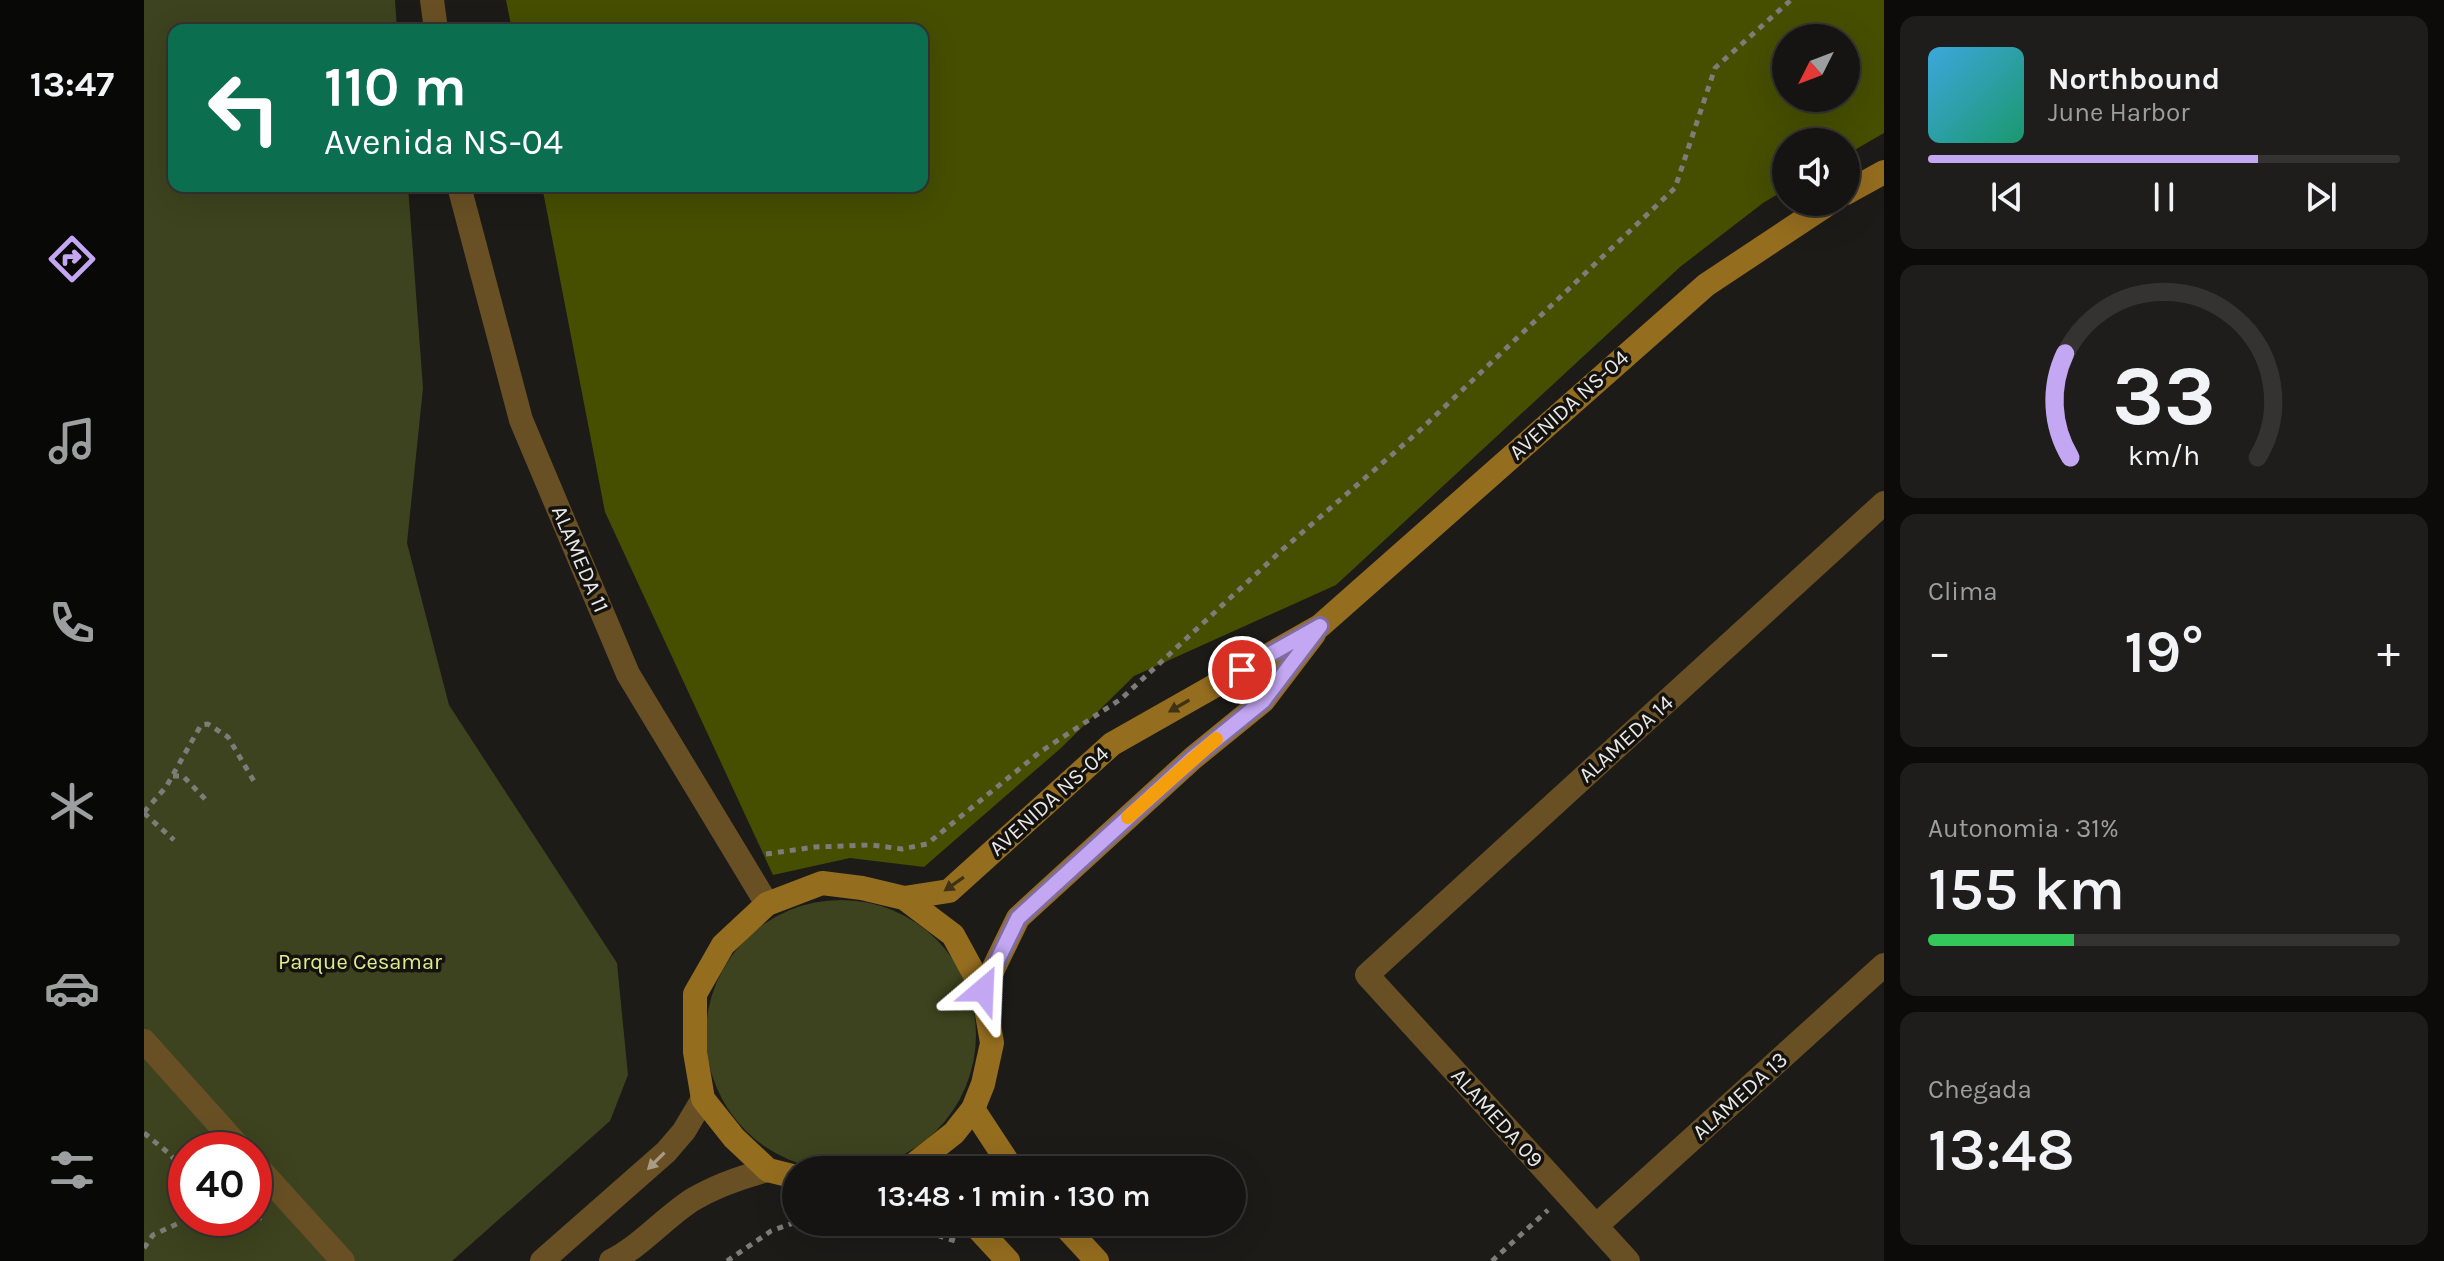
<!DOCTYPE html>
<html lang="pt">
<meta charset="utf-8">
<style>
:root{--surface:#151412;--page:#1e1d1b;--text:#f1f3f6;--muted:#9d9e9f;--line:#343332;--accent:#c3a7f2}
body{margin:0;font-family:Karla,sans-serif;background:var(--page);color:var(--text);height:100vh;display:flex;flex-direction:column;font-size:30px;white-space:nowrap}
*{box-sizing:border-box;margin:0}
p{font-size:26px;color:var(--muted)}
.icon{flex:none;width:44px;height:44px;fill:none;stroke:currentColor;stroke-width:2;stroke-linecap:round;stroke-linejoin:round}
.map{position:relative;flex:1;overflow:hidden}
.details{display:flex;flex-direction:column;gap:16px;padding:16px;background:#0c0b0a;width:560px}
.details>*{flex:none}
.banner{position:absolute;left:24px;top:24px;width:760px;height:168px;border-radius:16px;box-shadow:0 8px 32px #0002,0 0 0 2px var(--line);background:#0b6e4f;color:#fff;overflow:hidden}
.needle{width:52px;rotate:228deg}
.tools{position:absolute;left:1628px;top:24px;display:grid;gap:16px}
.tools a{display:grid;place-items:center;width:88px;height:88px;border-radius:50%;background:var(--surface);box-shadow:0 8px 32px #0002,0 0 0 2px var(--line);font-size:40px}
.speed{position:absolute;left:24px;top:1132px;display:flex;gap:16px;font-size:40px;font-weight:700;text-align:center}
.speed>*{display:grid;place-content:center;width:104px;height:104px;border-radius:50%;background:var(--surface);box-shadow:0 8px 32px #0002,0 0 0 2px var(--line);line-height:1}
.speed .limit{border:12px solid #d22;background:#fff;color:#111}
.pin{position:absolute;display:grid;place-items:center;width:68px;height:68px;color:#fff;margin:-34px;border:4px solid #fff;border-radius:50%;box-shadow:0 2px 8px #0007}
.me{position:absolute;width:88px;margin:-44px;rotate:26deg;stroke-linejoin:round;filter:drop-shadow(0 0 6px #0008)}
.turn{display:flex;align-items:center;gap:28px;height:168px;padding:0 24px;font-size:36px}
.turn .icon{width:104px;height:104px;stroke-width:2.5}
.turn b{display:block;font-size:56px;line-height:68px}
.big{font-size:60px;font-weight:600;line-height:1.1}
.details .tile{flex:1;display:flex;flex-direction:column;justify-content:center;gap:12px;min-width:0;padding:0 28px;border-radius:16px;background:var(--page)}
.details .dial{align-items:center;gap:0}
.dial svg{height:208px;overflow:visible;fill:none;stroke:var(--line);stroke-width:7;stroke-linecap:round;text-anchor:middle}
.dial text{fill:var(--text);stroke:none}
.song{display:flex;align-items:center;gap:24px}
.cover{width:96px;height:96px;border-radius:12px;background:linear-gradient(135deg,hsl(200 70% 55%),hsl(160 70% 35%))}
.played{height:8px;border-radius:4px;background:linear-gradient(90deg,var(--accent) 70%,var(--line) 70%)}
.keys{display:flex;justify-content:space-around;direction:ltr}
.heat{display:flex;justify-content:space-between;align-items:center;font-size:44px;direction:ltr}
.charge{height:12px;border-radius:6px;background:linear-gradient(90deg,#34c759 31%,var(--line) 0)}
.trip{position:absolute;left:638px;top:1156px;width:464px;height:80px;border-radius:40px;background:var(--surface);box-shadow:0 8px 32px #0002,0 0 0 2px var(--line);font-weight:600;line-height:80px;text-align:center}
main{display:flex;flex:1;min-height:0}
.menu{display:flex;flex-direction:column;width:144px;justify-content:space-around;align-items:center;background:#080807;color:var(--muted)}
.menu .icon{width:56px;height:56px}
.menu .active{color:var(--accent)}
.menu b{font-size:36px;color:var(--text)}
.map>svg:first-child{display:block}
.green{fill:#3d431e;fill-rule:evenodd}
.forest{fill:#464e00;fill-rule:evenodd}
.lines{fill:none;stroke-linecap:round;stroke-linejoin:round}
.path{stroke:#7d7c79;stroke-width:5;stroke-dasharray:6 6;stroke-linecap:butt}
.street{stroke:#695024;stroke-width:24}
.secondary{stroke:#956d1f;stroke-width:24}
.oneway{fill:#403215}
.oneway2{fill:#a99c85}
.route-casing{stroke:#7f6d9d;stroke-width:20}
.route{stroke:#c3a7f2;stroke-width:14}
.slow{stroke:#f59e0b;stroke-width:14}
.labels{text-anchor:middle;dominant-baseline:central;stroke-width:7;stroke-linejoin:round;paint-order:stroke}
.street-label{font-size:22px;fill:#e9e8e6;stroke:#13120f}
.park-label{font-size:22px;fill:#dded8b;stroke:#13120f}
</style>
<main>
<nav class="menu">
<b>13:47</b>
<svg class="icon active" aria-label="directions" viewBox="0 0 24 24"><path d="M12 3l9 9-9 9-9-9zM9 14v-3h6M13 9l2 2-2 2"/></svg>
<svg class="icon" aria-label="music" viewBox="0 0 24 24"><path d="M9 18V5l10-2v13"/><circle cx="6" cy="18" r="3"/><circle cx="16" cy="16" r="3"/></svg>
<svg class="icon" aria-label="phone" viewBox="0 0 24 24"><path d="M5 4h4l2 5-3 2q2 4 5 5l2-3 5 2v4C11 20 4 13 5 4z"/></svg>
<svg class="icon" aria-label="climate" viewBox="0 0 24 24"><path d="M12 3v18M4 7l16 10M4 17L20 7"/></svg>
<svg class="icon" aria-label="car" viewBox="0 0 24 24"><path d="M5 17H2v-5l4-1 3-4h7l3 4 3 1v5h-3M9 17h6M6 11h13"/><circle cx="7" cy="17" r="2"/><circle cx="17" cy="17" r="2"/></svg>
<svg class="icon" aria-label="filters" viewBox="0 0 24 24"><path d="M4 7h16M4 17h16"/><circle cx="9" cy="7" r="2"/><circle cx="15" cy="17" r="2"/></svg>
</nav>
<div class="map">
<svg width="1740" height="1261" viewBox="0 0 1740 1261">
<rect width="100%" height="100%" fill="#1c1b18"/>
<g class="green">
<path d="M0,0h251l2,30h-223v156h234l15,202 -16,155 42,162 168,258 11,112 -18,46 -158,140h-308zM42,1150h68v68h-68z"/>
<circle cx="697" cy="1035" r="135"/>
</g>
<path class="forest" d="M362,0h1378v133l-38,22v-13h-60v47l-23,14 -83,64 -344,318 -202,91 -73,72 -137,119 -74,-9 -77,17 -168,-363 -63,-326h380v-156h-410zM1642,38h60v60h-60z"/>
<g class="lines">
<g class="path">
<polyline points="29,776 39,776 61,799"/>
<polyline points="0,812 22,787 57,725 64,724 84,737 111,783"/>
<polyline points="0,813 30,840"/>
<polyline points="622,854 671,847 727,845 758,849 783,844 896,752 977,699 1138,550 1273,433 1531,188 1571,68 1647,0"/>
<polyline points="0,1133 27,1155 42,1175"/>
<polyline points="89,1218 93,1221 122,1217"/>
<polyline points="723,1222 786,1233 811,1241"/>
<polyline points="0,1248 9,1235 46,1218"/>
<polyline points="583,1261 627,1231 652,1222"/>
<polyline points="1348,1261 1404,1210"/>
</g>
<g class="street">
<polyline points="288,0 292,30"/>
<polyline points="315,186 377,420 484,674 623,904"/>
<polyline points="0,1041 98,1150"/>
<polyline points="110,1163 199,1261"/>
<polyline points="1452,1226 1740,965"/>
<polyline points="398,1261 522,1152 540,1131 559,1099"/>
<path d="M467,1261c30,-15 52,-42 81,-61 25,-15 49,-23 76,-30"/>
<polyline points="1484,1261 1223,975 1740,503"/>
</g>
<g class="secondary">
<polyline points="1702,193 1740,172"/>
<polyline points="760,898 805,891 968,744 1176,626 1562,285 1687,202"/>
<polyline points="839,990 874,918 1049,758 1119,701 1170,634"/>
<polyline points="829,1109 869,1170"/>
<polyline points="652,1177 624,1170 590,1138 559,1099 551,1052 551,994 579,945 623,904 678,883 718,888 760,898 809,935 839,990 848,1043 839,1084 829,1109 810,1133 763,1170"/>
<polyline points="828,1222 864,1261"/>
<polyline points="917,1222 953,1261"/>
</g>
</g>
<defs><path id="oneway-solid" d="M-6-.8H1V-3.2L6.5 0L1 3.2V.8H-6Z" transform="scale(2)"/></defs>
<g class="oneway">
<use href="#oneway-solid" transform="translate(1035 706) rotate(150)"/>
<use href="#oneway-solid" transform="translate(810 884) rotate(145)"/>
</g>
<use class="oneway2" href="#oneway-solid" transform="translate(512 1161) rotate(135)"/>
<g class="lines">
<g class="route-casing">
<polyline id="route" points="839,990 874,918 1049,758 1119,701 1176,626 1098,670"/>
</g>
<use href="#route" class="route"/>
<polyline class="slow" points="984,817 1072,739"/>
</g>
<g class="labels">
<g class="street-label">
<text transform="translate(1425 405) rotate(-42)">AVENIDA NS-04</text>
<text transform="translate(436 559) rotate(67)">ALAMEDA 11</text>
<text transform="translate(1482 739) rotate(-42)">ALAMEDA 14</text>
<text transform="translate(905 801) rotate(-42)">AVENIDA NS-04</text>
<text transform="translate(1596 1096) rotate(-42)">ALAMEDA 13</text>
<text transform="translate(1353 1118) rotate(48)">ALAMEDA 09</text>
</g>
<g class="park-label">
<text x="216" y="962">Parque Cesamar</text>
</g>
</g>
</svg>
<div class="tools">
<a><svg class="needle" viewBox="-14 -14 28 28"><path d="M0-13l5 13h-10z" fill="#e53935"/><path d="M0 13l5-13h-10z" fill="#9d9e9f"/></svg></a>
<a><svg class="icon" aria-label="sound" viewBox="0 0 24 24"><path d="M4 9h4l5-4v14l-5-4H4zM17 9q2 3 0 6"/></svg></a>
</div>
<div class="speed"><div class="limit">40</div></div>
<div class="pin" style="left:1098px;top:670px;background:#d93025"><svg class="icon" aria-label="arrive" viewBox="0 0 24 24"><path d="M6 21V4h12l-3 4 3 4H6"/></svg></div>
<svg class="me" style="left:839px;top:990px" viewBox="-20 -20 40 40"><path d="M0-17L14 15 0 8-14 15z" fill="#c3a7f2" stroke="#fff" stroke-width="4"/></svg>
<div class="trip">13:48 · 1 min · 130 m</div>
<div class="banner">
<div class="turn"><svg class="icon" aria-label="left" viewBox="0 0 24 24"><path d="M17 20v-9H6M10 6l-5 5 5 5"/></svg><div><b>110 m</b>Avenida NS-04</div></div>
</div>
</div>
<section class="details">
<div class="tile">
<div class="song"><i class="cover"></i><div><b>Northbound</b><p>June Harbor</p></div></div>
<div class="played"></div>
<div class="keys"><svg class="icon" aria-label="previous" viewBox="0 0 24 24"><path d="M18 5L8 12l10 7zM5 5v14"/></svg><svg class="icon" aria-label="pause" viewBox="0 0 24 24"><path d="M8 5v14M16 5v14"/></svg><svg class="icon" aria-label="next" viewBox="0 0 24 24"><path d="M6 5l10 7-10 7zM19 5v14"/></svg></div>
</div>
<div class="tile dial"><svg viewBox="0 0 100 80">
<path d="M14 69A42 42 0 1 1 86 69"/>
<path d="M14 69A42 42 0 0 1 12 29" stroke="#c3a7f2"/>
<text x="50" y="56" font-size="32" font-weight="700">33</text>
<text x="50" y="72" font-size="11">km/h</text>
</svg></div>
<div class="tile"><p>Clima</p>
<div class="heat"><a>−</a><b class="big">19°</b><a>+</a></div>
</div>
<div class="tile"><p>Autonomia · 31%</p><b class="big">155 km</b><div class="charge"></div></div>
<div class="tile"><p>Chegada</p><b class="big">13:48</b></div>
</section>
</main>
